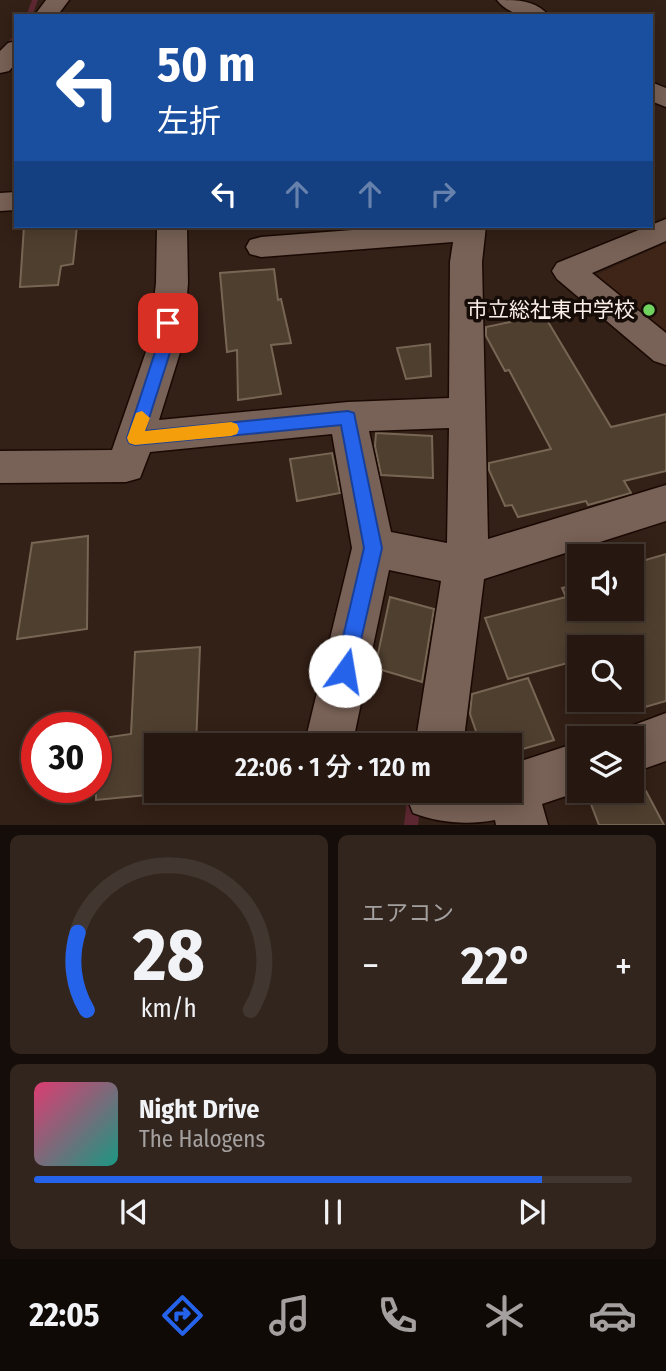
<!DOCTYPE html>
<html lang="ja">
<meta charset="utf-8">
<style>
:root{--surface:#261810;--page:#32251e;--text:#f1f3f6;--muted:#a4a09f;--line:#423730;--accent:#2563eb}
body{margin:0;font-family:"Fira Sans Condensed","Noto Sans JP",sans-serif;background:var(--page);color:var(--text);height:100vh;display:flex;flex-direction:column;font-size:26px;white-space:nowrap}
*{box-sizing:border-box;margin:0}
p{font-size:23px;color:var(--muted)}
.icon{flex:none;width:38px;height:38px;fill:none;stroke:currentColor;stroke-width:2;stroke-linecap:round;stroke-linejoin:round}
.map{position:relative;height:825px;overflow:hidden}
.side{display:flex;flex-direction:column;gap:10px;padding:10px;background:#150d09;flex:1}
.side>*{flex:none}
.guide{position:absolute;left:14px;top:14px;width:639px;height:214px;border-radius:0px;box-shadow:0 4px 18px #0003,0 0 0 2px var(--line);background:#1a4fa0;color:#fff;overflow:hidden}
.tools{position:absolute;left:567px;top:544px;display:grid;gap:14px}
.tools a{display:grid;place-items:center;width:77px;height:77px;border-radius:0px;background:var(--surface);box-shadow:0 4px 18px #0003,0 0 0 2px var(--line);font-size:35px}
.speed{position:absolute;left:21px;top:712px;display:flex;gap:14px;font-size:35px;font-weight:700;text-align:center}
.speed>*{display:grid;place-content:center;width:91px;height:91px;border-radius:50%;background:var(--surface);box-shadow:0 4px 18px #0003,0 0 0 2px var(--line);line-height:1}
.speed .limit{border:10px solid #d22;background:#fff;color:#111}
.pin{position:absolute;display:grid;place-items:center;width:60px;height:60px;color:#fff;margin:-30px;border-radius:14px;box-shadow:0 4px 10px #0006}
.me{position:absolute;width:77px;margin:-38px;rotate:13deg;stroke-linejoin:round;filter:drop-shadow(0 0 5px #0008)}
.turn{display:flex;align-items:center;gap:24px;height:147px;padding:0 28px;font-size:32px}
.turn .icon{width:91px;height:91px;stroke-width:2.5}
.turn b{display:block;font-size:49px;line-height:60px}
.lanes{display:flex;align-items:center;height:66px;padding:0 28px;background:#0003;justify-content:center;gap:35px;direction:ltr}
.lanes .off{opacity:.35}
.big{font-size:52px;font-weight:600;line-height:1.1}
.side .widget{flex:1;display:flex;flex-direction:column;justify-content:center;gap:10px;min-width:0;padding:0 24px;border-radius:10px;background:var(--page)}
.side .dial{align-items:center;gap:0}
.dial svg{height:182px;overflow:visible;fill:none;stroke:var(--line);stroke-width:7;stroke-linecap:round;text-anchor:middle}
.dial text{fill:var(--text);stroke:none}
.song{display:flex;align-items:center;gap:21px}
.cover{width:84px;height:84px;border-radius:10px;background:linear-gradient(135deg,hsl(340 70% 55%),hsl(170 70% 35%))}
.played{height:7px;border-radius:4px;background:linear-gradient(90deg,var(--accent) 85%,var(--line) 85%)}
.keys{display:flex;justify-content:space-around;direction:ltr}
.heat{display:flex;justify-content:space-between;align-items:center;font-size:38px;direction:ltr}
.side .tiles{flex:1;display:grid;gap:10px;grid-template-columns:1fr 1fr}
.widget:last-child{grid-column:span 2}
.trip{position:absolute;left:144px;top:733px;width:378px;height:70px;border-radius:0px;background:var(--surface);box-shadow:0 4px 18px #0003,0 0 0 2px var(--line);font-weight:600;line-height:70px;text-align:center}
.menu{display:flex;height:112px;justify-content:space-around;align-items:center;background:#0f0a06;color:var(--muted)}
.menu .icon{width:49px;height:49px}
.menu .active{color:var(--accent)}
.menu b{font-size:32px;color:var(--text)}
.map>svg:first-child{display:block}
.built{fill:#3f2518}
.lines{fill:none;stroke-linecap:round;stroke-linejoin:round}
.stream{fill:#5e2832;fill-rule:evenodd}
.building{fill:#4f3f2f;stroke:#786655;stroke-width:2}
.minor-casing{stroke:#1a0903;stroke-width:3}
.minor{fill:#786156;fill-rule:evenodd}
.route{fill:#2563eb;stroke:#184099;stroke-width:2}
.slow{fill:#f59e0b}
.poi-dot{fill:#70d35f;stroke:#150c08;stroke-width:2.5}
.labels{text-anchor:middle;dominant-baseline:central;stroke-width:7;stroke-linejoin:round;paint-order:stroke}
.poi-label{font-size:21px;fill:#fceee8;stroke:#150c08;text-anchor:end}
</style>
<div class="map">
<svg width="666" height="825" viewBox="0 0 666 825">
<rect width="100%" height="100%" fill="#332016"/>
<polygon class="built" points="666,243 666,338 597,282 596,275"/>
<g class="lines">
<g class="stream">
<polygon points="32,0 38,0 32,16 26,16"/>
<polygon points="16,33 16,40 2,56 0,57 0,51"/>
<polygon points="408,791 422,791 418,825 404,825"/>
</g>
</g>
<g class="building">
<polygon points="24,226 77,226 73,264 61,266 58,285 20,287"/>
<polygon points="274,269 278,300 281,299 291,343 271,345 281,394 238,400 237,350 227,352 220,273"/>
<polygon points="544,315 611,427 666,414 666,471 624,481 631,493 588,505 586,501 518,517 512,505 505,506 489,470 489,463 551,449 509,370 505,371 486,336 486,327"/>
<polygon points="430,344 431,376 406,379 397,348"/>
<polygon points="376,433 432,436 433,478 381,475 375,446"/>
<polygon points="332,453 340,493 297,501 290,459"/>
<polygon points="88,536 87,629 17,639 32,543"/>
<polygon points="666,554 666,701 631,711 626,700 632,700 632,648 579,648 579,660 508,679 485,618 566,597 562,588 579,584 579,609 632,609 632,564"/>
<polygon points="390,597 434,609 422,682 375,668"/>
<polygon points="200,647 196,746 156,746 156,791 189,791 96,800 96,739 131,734 135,652"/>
<polygon points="528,678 554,740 509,753 509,746 481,746 470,714 472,694"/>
<polygon points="586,791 646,791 664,825 599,825"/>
</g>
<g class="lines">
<g class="minor-casing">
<g id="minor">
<polygon points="46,0 69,0 57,16 34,16"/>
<path d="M497,0c19,0 39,0 52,16 -19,0 -39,1 -52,-16z"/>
<polygon points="16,41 16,63 9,71 0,73 0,51 8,43"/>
<polygon points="651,82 666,88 666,107 651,101"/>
<polygon points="16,192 16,210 0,211 0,193"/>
<polygon points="666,219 666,241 592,273 666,333 666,365 654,361 557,279 552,271 557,263"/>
<path d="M157,226h30l1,57 -5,60 -24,77 189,-18 101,-4 1,-136 3,-20 -192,15 -11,-3 -4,-7 4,-7 11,-3 144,-11h81l-4,36 6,277 178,-54v36l-182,58 -21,167h-48l26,-165 -52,-11 -37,176h-48l48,-198 -20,-114 -182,18 -10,26 -14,4 -126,1v-32l112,-1 37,-107 7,-60zM449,428l-2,115 -56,-11 -22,-101z"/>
<polygon points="666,713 666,761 632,773 632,738 612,738 615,732"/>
<path d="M579,742l2,49 -39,13 6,21h-52l-1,-5c-27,5 -56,3 -82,-7l-7,-18 1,-4h102v-26z"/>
</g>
</g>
<use href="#minor" class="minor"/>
</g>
<polygon class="route" points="168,318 175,323 173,343 145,431 348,411 354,413 382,548 352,679 345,681 338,679 335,671 364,548 341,425 135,445 129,443 127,438 158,343 161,323"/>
<polygon class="slow" points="142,411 150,418 145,431 231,422 237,424 239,429 237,434 231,436 135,445 129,443 127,438 136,413"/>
<circle class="poi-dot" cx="649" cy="310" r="7"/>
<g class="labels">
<g class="poi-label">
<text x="635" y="310">市立総社東中学校</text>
</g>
</g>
</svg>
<div class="tools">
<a><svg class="icon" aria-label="sound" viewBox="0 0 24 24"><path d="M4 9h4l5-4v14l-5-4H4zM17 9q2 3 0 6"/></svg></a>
<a><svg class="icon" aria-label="search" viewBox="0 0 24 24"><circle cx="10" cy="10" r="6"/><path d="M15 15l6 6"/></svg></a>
<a><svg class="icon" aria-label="layers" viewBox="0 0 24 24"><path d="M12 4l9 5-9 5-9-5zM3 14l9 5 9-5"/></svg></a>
</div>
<div class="speed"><div class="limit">30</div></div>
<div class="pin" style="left:168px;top:323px;background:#d93025"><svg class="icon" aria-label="arrive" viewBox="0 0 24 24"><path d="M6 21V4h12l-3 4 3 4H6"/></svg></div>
<svg class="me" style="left:345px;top:671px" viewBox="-20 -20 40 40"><circle r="19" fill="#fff"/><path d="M0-13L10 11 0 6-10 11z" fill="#2563eb"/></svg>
<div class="trip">22:06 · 1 分 · 120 m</div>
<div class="guide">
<div class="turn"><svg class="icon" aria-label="left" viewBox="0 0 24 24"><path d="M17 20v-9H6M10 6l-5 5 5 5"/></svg><div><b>50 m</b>左折</div></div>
<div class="lanes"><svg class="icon" aria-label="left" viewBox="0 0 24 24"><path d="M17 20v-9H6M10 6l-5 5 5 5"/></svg><svg class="icon off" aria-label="ahead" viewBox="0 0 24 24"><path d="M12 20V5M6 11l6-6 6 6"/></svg><svg class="icon off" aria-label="ahead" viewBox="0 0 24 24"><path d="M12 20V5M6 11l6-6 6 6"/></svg><svg class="icon off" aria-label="right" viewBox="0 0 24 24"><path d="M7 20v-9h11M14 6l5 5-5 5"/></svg></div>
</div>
</div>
<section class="side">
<div class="tiles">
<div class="widget dial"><svg viewBox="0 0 100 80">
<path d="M14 69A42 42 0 1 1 86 69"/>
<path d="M14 69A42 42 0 0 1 10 35" stroke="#2563eb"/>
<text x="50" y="56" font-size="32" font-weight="700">28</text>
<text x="50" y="72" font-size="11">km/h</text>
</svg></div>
<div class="widget"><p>エアコン</p>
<div class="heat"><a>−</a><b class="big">22°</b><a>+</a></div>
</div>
<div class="widget">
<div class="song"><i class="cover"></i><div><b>Night Drive</b><p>The Halogens</p></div></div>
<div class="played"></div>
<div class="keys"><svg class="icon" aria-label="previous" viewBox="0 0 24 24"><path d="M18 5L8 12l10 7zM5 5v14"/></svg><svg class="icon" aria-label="pause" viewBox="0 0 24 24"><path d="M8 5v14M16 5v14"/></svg><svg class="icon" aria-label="next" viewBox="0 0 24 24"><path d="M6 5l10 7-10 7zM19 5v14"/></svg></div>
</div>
</div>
</section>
<nav class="menu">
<b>22:05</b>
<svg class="icon active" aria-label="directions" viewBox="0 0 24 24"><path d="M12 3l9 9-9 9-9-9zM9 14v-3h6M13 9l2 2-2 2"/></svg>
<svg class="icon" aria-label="music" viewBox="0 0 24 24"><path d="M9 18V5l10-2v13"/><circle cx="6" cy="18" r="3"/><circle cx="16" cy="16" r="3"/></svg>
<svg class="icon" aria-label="phone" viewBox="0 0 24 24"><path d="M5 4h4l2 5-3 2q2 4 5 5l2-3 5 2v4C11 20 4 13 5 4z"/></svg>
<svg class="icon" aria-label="climate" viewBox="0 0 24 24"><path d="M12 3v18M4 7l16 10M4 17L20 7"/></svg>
<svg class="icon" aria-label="car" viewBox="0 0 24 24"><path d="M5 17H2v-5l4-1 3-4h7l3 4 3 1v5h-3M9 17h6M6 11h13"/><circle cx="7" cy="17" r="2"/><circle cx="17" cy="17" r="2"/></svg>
</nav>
